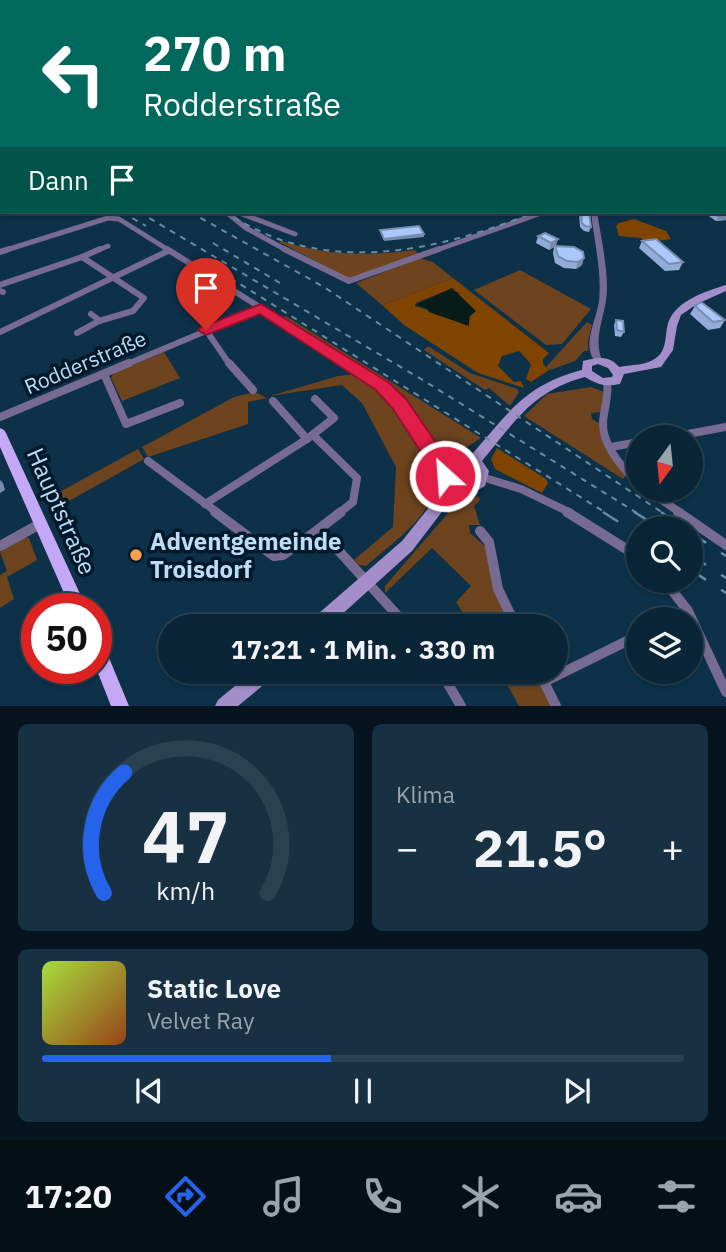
<!DOCTYPE html>
<html lang="de">
<meta charset="utf-8">
<style>
:root{--surface:#092536;--page:#173142;--text:#f1f3f6;--muted:#99a5ad;--line:#294251;--accent:#2563eb}
body{margin:0;font-family:"IBM Plex Sans",sans-serif;background:var(--page);color:var(--text);height:100vh;display:flex;flex-direction:column;font-size:26px;white-space:nowrap}
*{box-sizing:border-box;margin:0}
p{font-size:23px;color:var(--muted)}
.icon{flex:none;width:38px;height:38px;fill:none;stroke:currentColor;stroke-width:2;stroke-linecap:round;stroke-linejoin:round}
.map{position:relative;height:706px;overflow:hidden}
.sheet{display:flex;flex-direction:column;gap:18px;padding:18px;background:#05141e;flex:1}
.sheet>*{flex:none}
.banner{position:absolute;left:0px;top:0px;width:726px;height:214px;box-shadow:0 2px 5px #0004,0 0 0 2px var(--line);background:#00695c;color:#fff;overflow:hidden}
.needle{width:46px;rotate:195deg}
.buttons{position:absolute;left:626px;top:425px;display:grid;gap:14px}
.buttons a{display:grid;place-items:center;width:77px;height:77px;border-radius:50%;background:var(--surface);box-shadow:0 2px 5px #0004,0 0 0 2px var(--line);font-size:35px}
.speed{position:absolute;left:21px;top:593px;display:flex;gap:14px;font-size:35px;font-weight:700;text-align:center}
.speed>*{display:grid;place-content:center;width:91px;height:91px;border-radius:50%;background:var(--surface);box-shadow:0 2px 5px #0004,0 0 0 2px var(--line);line-height:1}
.speed .limit{border:10px solid #d22;background:#fff;color:#111}
.pin{position:absolute;display:grid;place-items:center;width:60px;height:60px;color:#fff;margin:-72px -30px;border-radius:50% 50% 50% 0;rotate:-45deg;box-shadow:0 0 7px #0007}
.pin .icon{rotate:45deg}
.me{position:absolute;width:77px;margin:-38px;rotate:334deg;stroke-linejoin:round;filter:drop-shadow(0 0 5px #0008)}
.turn{display:flex;align-items:center;gap:24px;height:147px;padding:0 28px;font-size:32px}
.turn .icon{width:91px;height:91px;stroke-width:2.5}
.turn b{display:block;font-size:49px;line-height:60px}
.then{display:flex;align-items:center;height:66px;padding:0 28px;background:#0003;gap:14px;font-size:26px}
.big{font-size:52px;font-weight:700;line-height:1.1}
.sheet .card{flex:1;display:flex;flex-direction:column;justify-content:center;gap:10px;min-width:0;padding:0 24px;border-radius:10px;background:var(--page)}
.sheet .dial{align-items:center;gap:0}
.dial svg{height:182px;overflow:visible;fill:none;stroke:var(--line);stroke-width:7;stroke-linecap:round;text-anchor:middle}
.dial text{fill:var(--text);stroke:none}
.song{display:flex;align-items:center;gap:21px}
.cover{width:84px;height:84px;border-radius:10px;background:linear-gradient(135deg,hsl(80 70% 55%),hsl(20 70% 35%))}
.played{height:7px;border-radius:4px;background:linear-gradient(90deg,var(--accent) 45%,var(--line) 45%)}
.keys{display:flex;justify-content:space-around;direction:ltr}
.heat{display:flex;justify-content:space-between;align-items:center;font-size:38px;direction:ltr}
.sheet .tiles{flex:1;display:grid;gap:18px;grid-template-columns:1fr 1fr}
.card:last-child{grid-column:span 2}
.trip{position:absolute;left:158px;top:614px;width:410px;height:70px;border-radius:35px;background:var(--surface);box-shadow:0 2px 5px #0004,0 0 0 2px var(--line);font-weight:700;line-height:70px;text-align:center}
.menu{display:flex;height:112px;justify-content:space-around;align-items:center;background:#040f16;color:var(--muted)}
.menu .icon{width:49px;height:49px}
.menu .selected{color:var(--accent)}
.menu b{font-size:32px;color:var(--text)}
.map>svg:first-child{display:block}
.green{fill:#6d441e}
.forest{fill:#7f4400;fill-rule:evenodd}
.water{fill:#071b17}
.lines{fill:none;stroke-linecap:round;stroke-linejoin:round}
.minor-far3{stroke:#786b91;stroke-width:5}
.minor-far2{stroke:#786b91;stroke-width:6}
.minor-far1{stroke:#786b91;stroke-width:8}
.minor{stroke:#786b91;stroke-width:10}
.tertiary{fill:#786b91;fill-rule:evenodd}
.secondary{fill:#a38eca;fill-rule:evenodd}
.primary{fill:#c4a8f6;fill-rule:evenodd}
.motorway{fill:#d9cdf2;fill-rule:evenodd}
.rail-far1{stroke:#6a8ca4;stroke-width:2;stroke-dasharray:6 6;stroke-linecap:butt}
.rail{stroke:#6a8ca4;stroke-width:2.5;stroke-dasharray:18 18;stroke-linecap:butt}
.wall{fill:#92acd7}
.shaded-wall{fill:#778caf}
.building{fill:#aac8fa;stroke:#778caf;stroke-width:2}
.route{fill:#e11d48;stroke:#92132f;stroke-width:2}
.poi-dot{fill:#fa9f4e;stroke:#001829;stroke-width:2.5}
.labels{text-anchor:middle;dominant-baseline:central;stroke-width:7;stroke-linejoin:round;paint-order:stroke}
.street-label{font-size:21px;fill:#bcddf5;stroke:#001829}
.near-street-label{font-size:24px;fill:#bcddf5;stroke:#001829}
.near-poi-label{font-size:24px;font-weight:bold;fill:#bcddf5;stroke:#001829;text-anchor:start}
</style>
<div class="map">
<svg width="726" height="706" viewBox="0 0 726 706">
<rect width="100%" height="100%" fill="#0c3148"/>
<g class="green">
<path d="M282,241c43,15 89,15 133,9l4,5 -64,23h-7l-69,-36z"/>
<polygon points="419,258 433,262 453,278 382,305 356,283"/>
<polygon points="520,270 591,309 562,344 546,345 474,290"/>
<polygon points="286,316 481,438 467,447 439,448 386,386 283,318"/>
<polygon points="587,322 592,325 588,341 588,351 584,351 575,361 550,370 546,367"/>
<polygon points="428,346 470,373 517,389 519,392 510,406 489,388 485,390 424,350"/>
<polygon points="164,352 180,378 122,401 111,378 114,373"/>
<path d="M357,374c32,23 36,32 57,64 4,5 9,11 12,17 31,47 -30,84 -60,111l-7,-1 -5,-5 39,-33 3,-60 -34,-64 -20,-18 -72,11 68,-20z"/>
<polygon points="591,387 606,393 601,412 591,413 592,419 599,423 626,475 623,479 524,416 547,394"/>
<polygon points="255,392 267,398 248,402 248,424 148,457 142,447 234,397"/>
<polygon points="138,449 144,459 60,506 54,495"/>
<polygon points="478,496 480,500 474,506 480,525 469,525 470,533 487,548 512,626 471,626 456,602 471,586 432,548 385,593 385,586 455,505"/>
<polygon points="25,537 29,538 37,560 7,577 14,599 0,608 0,575 7,571 0,552"/>
<polygon points="500,672 535,672 553,706 519,706"/>
</g>
<g class="forest">
<polygon points="634,219 666,231 671,239 646,243 641,238 619,236 616,226 619,223"/>
<path d="M453,278l96,75 -6,6v5l6,6 -18,12 -5,-3 5,-15 -12,-13 -17,5 -4,10 16,16 7,-1 3,7 -46,-15 -74,-48 -22,-20zM443,292h15l12,24 -1,7 -54,-17 1,-3z"/>
<polygon points="497,448 546,479 548,483 542,493 495,469 491,459"/>
</g>
<polygon class="water" points="452,288 476,311 469,317 469,326 429,312 427,308 415,305"/>
<g class="lines">
<g class="minor-far3">
<polyline points="226,212 246,228 288,251"/>
<polyline points="237,212 295,234"/>
<polyline points="3,251 108,218 119,219 170,251"/>
<polyline points="96,251 108,246"/>
<polyline points="434,251 544,212"/>
</g>
<g class="minor-far2">
<polyline points="167,249 352,365"/>
<polyline points="284,249 349,281 439,249"/>
<polyline points="0,252 9,249"/>
<polyline points="82,257 100,249"/>
<polyline points="0,285 82,257 144,298 133,311 99,321 77,333"/>
<polyline points="0,291 3,292"/>
<polyline points="91,314 100,321"/>
<polyline points="206,330 230,365"/>
<polyline points="0,332 168,251"/>
<polyline points="125,365 261,308"/>
</g>
<g class="minor-far1">
<polyline points="229,363 253,390"/>
<polyline points="349,363 394,397 428,446 447,462"/>
<polyline points="104,374 126,424 180,403"/>
<path d="M607,383c2,14 -3,25 -4,39 -1,24 20,47 36,62"/>
<polyline points="273,401 307,439 334,418 315,399"/>
<polyline points="0,417 129,363"/>
<polyline points="313,435 357,478 353,502 339,513"/>
<polyline points="666,438 726,427"/>
<polyline points="611,447 639,442"/>
<polyline points="148,461 218,513"/>
<polyline points="482,477 521,489 571,513"/>
<polyline points="647,490 681,513"/>
<polyline points="205,504 307,439"/>
</g>
<g class="minor">
<polyline points="215,512 274,556 283,555 319,529 407,626"/>
<polyline points="567,512 639,557"/>
<polyline points="678,512 726,545"/>
<polyline points="319,529 341,512"/>
<polyline points="480,531 489,542 498,589 516,626"/>
<polyline points="0,546 40,524"/>
<polyline points="665,581 688,611 726,692"/>
<polyline points="671,620 688,611"/>
<polyline points="441,672 461,706"/>
<polyline points="539,672 556,706"/>
<polyline points="544,682 639,635"/>
</g>
<g class="tertiary">
<rect x="724" y="95" width="2" height="1"/>
<path d="M591,212h6c4,26 10,51 10,77 0,25 -15,47 -5,71l-4,3c-19,-13 -1,-44 1,-62 3,-30 -5,-60 -8,-89z"/>
</g>
<g class="secondary">
<path d="M726,285v6l-29,13 -16,11 -4,11 -4,24 -12,17 -37,7 -4,10c-14,3 -22,1 -35,-7 -53,14 -70,45 -103,84l7,10 -4,15 -16,9 -12,-3 -45,59 -83,75h-20l2,-6 91,-79 44,-55 -9,-14 5,-14 21,-7 9,3c37,-41 52,-69 110,-84l1,-9c13,-4 27,-6 36,6 11,-2 29,-2 37,-9 10,-7 9,-19 11,-30 4,-26 37,-36 59,-43zM598,364l10,4 5,7 -1,2 -9,1 -11,-7v-5zM463,462l6,3 6,7 -1,7 -7,4 -9,-2 -7,-10 1,-6z"/>
<polygon points="252,672 275,672 272,678 238,706 215,706 218,700"/>
</g>
<g class="primary">
<polygon points="0,428 4,430 6,433 87,609 71,609 0,447"/>
<polygon points="96,639 102,641 129,706 111,706 96,668"/>
</g>
<polygon class="motorway" points="724,112 726,113 726,117 724,116"/>
<g class="rail-far1">
<polyline points="122,212 146,226"/>
<polyline points="139,212 426,382 637,513"/>
<polyline points="190,212 324,287 663,513"/>
<path d="M223,212c19,10 38,21 58,28 86,28 173,4 255,-28"/>
<polyline points="213,243 285,286"/>
<polyline points="200,259 606,513"/>
</g>
<g class="rail">
<polyline points="603,512 639,535"/>
<polyline points="634,512 660,528"/>
<polyline points="661,512 685,528"/>
<polyline points="691,533 726,556"/>
<polyline points="691,555 726,578"/>
<polyline points="691,570 726,593"/>
</g>
</g>
<g class="wall">
<polygon points="726,189 726,220 716,221 703,212 724,212"/>
<polygon points="579,212 589,212 591,227 589,232 584,231 580,227"/>
<polygon points="538,236 556,246 574,247 582,265 576,269 564,268 555,263 553,253 554,247 549,250 536,243"/>
<polygon points="642,241 683,262 679,270 665,271 639,248"/>
<polygon points="695,306 725,320 720,328 708,330 690,314"/>
<polygon points="616,320 624,332 621,337 615,336 614,325"/>
</g>
<g class="shaded-wall">
<polygon points="726,216 726,220 716,221 719,217"/>
<polygon points="424,234 424,237 384,241 384,239"/>
<polygon points="558,239 556,246 549,250 551,243"/>
<polygon points="584,258 582,265 576,269 578,262"/>
<polygon points="0,480 3,483 5,490 0,493"/>
<polygon points="335,672 339,672 328,682 328,678"/>
</g>
<g class="building">
<polygon points="724,133 726,134 726,148 724,148"/>
<polygon points="724,188 726,189 726,216 719,217 711,212 724,212"/>
<polygon points="581,212 589,212 591,227 585,226 582,223"/>
<polygon points="419,226 424,234 384,239 380,230"/>
<polygon points="545,233 558,239 551,243 538,236"/>
<polygon points="656,239 683,262 669,264 642,241"/>
<polygon points="555,246 574,247 583,252 584,258 578,262 567,261 558,256"/>
<polygon points="701,302 725,320 713,322 695,306"/>
<polygon points="616,320 623,321 624,332 617,330"/>
<polygon points="323,672 335,672 328,678"/>
</g>
<linearGradient id="sky" x2="0" y2="1"><stop stop-color="#071b28"/><stop offset="0.49" stop-color="#2e4e6a"/><stop offset="1" stop-color="#2e4e6a" stop-opacity="0"/></linearGradient>
<rect width="726" height="194" fill="url(#sky)"/>
<polygon class="route" points="261,304 388,382 406,399 435,441 454,456 456,462 452,482 445,485 438,482 434,468 436,464 421,452 393,409 376,390 260,314 206,335 198,330 201,327"/>
<circle class="poi-dot" cx="136" cy="555" r="7"/>
<g class="labels">
<g class="street-label">
<text transform="translate(85 362) rotate(-23)">Rodderstraße</text>
</g>
<g class="near-street-label">
<text transform="translate(62 511) rotate(66)">Hauptstraße</text>
</g>
<g class="near-poi-label">
<text x="150" y="541">Adventgemeinde<tspan x="150" dy="28">Troisdorf</tspan></text>
</g>
</g>
</svg>
<div class="buttons">
<a><svg class="needle" viewBox="-14 -14 28 28"><path d="M0-13l5 13h-10z" fill="#e53935"/><path d="M0 13l5-13h-10z" fill="#99a5ad"/></svg></a>
<a><svg class="icon" aria-label="search" viewBox="0 0 24 24"><circle cx="10" cy="10" r="6"/><path d="M15 15l6 6"/></svg></a>
<a><svg class="icon" aria-label="layers" viewBox="0 0 24 24"><path d="M12 4l9 5-9 5-9-5zM3 14l9 5 9-5"/></svg></a>
</div>
<div class="speed"><div class="limit">50</div></div>
<div class="pin" style="left:206px;top:330px;background:#d93025"><svg class="icon" aria-label="arrive" viewBox="0 0 24 24"><path d="M6 21V4h12l-3 4 3 4H6"/></svg></div>
<svg class="me" style="left:445px;top:476px" viewBox="-20 -20 40 40"><circle r="17" fill="#e11d48" stroke="#fff" stroke-width="3"/><path d="M0-11L8 9 0 5-8 9z" fill="#fff"/></svg>
<div class="trip">17:21 · 1 Min. · 330 m</div>
<div class="banner">
<div class="turn"><svg class="icon" aria-label="left" viewBox="0 0 24 24"><path d="M17 20v-9H6M10 6l-5 5 5 5"/></svg><div><b>270 m</b>Rodderstraße</div></div>
<div class="then">Dann<svg class="icon" aria-label="arrive" viewBox="0 0 24 24"><path d="M6 21V4h12l-3 4 3 4H6"/></svg></div>
</div>
</div>
<section class="sheet">
<div class="tiles">
<div class="card dial"><svg viewBox="0 0 100 80">
<path d="M14 69A42 42 0 1 1 86 69"/>
<path d="M14 69A42 42 0 0 1 23 16" stroke="#2563eb"/>
<text x="50" y="56" font-size="32" font-weight="700">47</text>
<text x="50" y="72" font-size="11">km/h</text>
</svg></div>
<div class="card"><p>Klima</p>
<div class="heat"><a>−</a><b class="big">21.5°</b><a>+</a></div>
</div>
<div class="card">
<div class="song"><i class="cover"></i><div><b>Static Love</b><p>Velvet Ray</p></div></div>
<div class="played"></div>
<div class="keys"><svg class="icon" aria-label="previous" viewBox="0 0 24 24"><path d="M18 5L8 12l10 7zM5 5v14"/></svg><svg class="icon" aria-label="pause" viewBox="0 0 24 24"><path d="M8 5v14M16 5v14"/></svg><svg class="icon" aria-label="next" viewBox="0 0 24 24"><path d="M6 5l10 7-10 7zM19 5v14"/></svg></div>
</div>
</div>
</section>
<nav class="menu">
<b>17:20</b>
<svg class="icon selected" aria-label="directions" viewBox="0 0 24 24"><path d="M12 3l9 9-9 9-9-9zM9 14v-3h6M13 9l2 2-2 2"/></svg>
<svg class="icon" aria-label="music" viewBox="0 0 24 24"><path d="M9 18V5l10-2v13"/><circle cx="6" cy="18" r="3"/><circle cx="16" cy="16" r="3"/></svg>
<svg class="icon" aria-label="phone" viewBox="0 0 24 24"><path d="M5 4h4l2 5-3 2q2 4 5 5l2-3 5 2v4C11 20 4 13 5 4z"/></svg>
<svg class="icon" aria-label="climate" viewBox="0 0 24 24"><path d="M12 3v18M4 7l16 10M4 17L20 7"/></svg>
<svg class="icon" aria-label="car" viewBox="0 0 24 24"><path d="M5 17H2v-5l4-1 3-4h7l3 4 3 1v5h-3M9 17h6M6 11h13"/><circle cx="7" cy="17" r="2"/><circle cx="17" cy="17" r="2"/></svg>
<svg class="icon" aria-label="filters" viewBox="0 0 24 24"><path d="M4 7h16M4 17h16"/><circle cx="9" cy="7" r="2"/><circle cx="15" cy="17" r="2"/></svg>
</nav>
